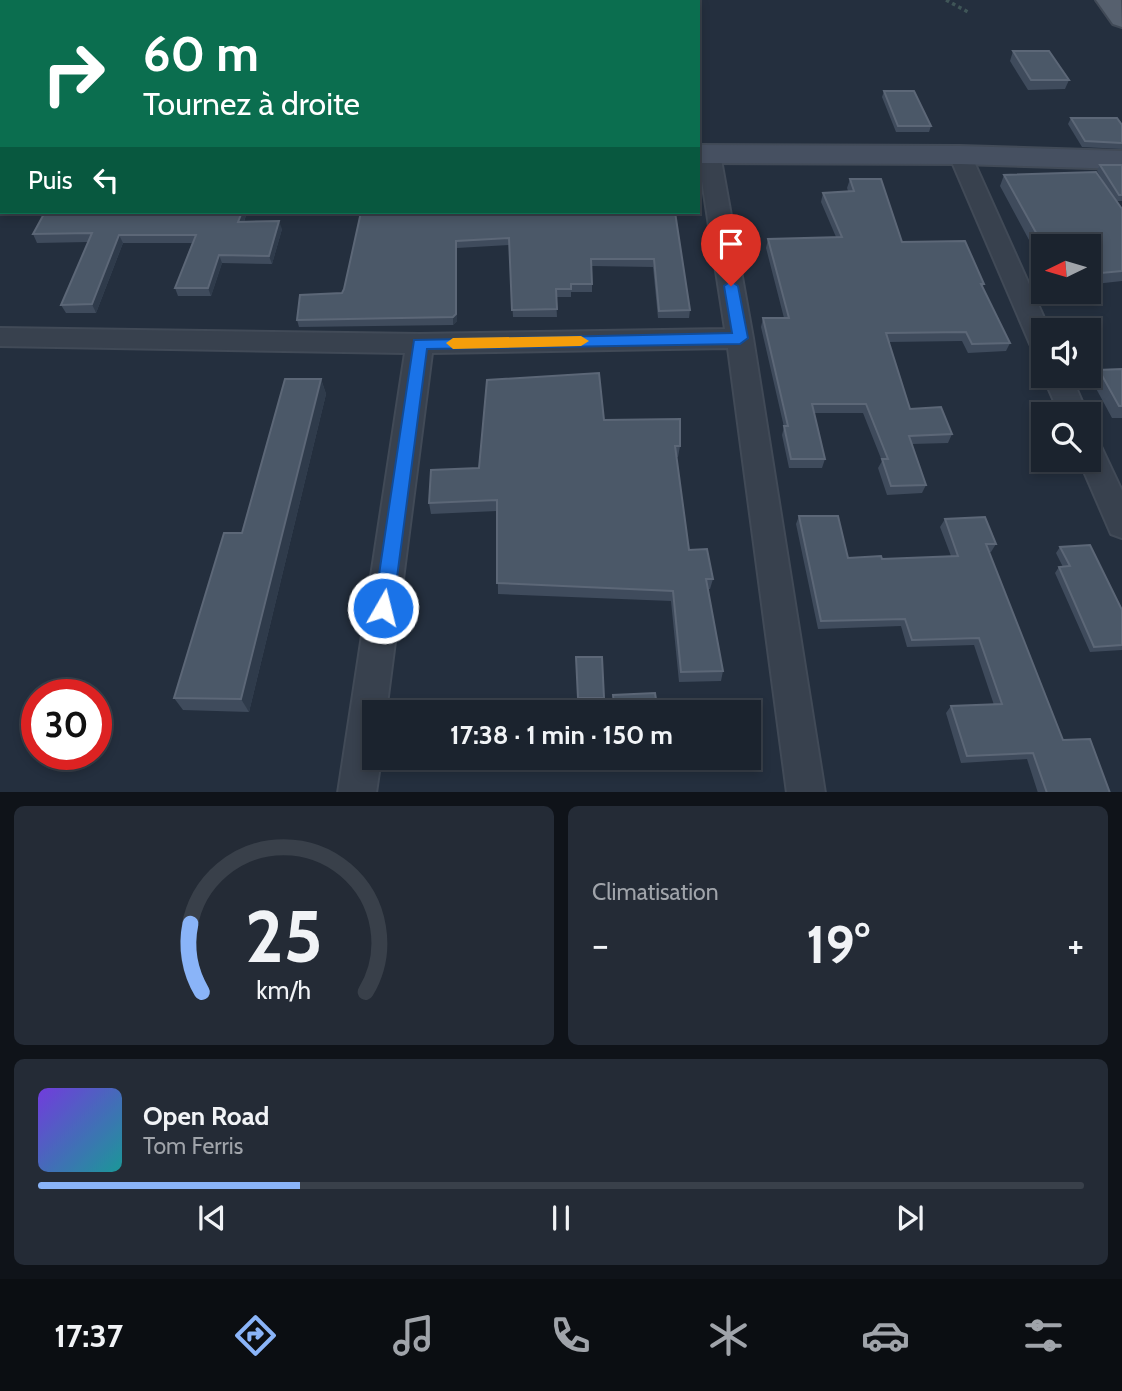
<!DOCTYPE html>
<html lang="fr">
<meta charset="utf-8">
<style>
:root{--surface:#1b232e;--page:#242b36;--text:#f1f3f6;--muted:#a0a4aa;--line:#39404a;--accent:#8ab4f8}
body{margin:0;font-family:Cabin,sans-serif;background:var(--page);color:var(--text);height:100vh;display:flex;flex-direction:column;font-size:26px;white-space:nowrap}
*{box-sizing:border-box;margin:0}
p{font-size:23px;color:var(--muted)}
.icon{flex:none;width:38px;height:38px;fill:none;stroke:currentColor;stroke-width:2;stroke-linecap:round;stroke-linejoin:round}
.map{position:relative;height:792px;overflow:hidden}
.drawer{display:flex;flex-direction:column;gap:14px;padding:14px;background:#0f1319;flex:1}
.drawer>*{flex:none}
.hud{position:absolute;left:0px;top:0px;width:700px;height:214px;box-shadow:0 4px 10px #0003,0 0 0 2px var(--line);background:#0b6e4f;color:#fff;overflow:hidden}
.needle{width:46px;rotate:265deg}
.fabs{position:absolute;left:1031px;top:234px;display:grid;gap:14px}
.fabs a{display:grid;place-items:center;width:70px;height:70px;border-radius:0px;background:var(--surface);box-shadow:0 4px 10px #0003,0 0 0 2px var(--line);font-size:35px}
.speed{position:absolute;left:21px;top:679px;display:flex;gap:14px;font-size:35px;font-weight:700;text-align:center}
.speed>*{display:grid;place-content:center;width:91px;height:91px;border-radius:50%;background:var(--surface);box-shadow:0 4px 10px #0003,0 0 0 2px var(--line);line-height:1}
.speed .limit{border:10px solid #d22;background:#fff;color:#111}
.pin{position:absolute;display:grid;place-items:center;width:60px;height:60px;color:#fff;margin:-72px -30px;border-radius:50% 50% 50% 0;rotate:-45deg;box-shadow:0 0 7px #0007}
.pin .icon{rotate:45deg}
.me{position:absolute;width:77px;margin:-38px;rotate:8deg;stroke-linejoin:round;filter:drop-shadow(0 0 5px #0008)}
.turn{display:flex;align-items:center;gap:24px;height:147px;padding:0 28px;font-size:32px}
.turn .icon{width:91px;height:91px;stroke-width:2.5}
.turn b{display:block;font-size:49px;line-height:60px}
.then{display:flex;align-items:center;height:66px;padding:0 28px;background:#0003;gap:14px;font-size:26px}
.big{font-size:52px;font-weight:700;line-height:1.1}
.drawer .card{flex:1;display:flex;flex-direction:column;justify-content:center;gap:10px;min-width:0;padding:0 24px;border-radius:10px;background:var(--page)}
.drawer .dial{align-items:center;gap:0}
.dial svg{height:182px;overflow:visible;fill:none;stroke:var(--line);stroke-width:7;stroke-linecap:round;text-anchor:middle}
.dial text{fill:var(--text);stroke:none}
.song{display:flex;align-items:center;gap:21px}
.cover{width:84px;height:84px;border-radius:10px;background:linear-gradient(135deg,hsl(260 70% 55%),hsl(180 70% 35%))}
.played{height:7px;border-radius:4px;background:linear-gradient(90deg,var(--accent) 25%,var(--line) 25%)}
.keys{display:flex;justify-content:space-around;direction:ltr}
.heat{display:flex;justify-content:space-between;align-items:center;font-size:38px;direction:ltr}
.drawer .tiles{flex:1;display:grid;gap:14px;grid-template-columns:1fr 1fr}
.card:last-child{grid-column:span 2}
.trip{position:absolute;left:362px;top:700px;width:399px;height:70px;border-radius:0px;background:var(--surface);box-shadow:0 4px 10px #0003,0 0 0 2px var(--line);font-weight:700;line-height:70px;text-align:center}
.menu{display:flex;height:112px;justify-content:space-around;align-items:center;background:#0b0e12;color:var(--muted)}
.menu .icon{width:49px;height:49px}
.menu .active{color:var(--accent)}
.menu b{font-size:32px;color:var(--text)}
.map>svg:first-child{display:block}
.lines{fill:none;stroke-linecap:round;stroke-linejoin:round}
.lane-casing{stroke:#414a57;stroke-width:4}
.street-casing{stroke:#414a57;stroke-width:4}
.secondary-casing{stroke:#414a57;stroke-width:4}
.primary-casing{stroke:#414a57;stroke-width:4}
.path{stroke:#3f5557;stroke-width:3.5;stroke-dasharray:3.5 3.5;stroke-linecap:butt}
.lane{fill:#38414e;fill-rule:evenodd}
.street{fill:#38414e;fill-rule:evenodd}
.secondary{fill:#465061;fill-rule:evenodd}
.primary{fill:#56606e;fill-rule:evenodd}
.wall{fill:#3f4b5c}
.shaded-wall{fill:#2f3b4b}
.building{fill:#4b5868;stroke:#5c6777;stroke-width:2}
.route{fill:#1a73e8;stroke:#114b97;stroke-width:2}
.slow{fill:#f59e0b}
</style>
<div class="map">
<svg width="1122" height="793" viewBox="0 0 1122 793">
<rect width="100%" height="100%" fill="#242f3e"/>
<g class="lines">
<g class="lane-casing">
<g id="lane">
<polygon points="218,0 227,0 217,2"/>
<rect x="441" y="0" width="8" height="2"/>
<polygon points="560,0 568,0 559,2"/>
</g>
</g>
<g class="street-casing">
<g id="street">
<polygon points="709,147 720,154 753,338 825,793 787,793 728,348 432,353 386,712 374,712 374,758 381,758 376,793 338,793 405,353 0,346 0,328 420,334 725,329 698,155 701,149"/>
<polygon points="960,148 971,155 1050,331 1043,331 1043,354 1034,351 1030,344 949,155"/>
<polygon points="1043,376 1071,376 1088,415 1060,415"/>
<polygon points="1088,437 1098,440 1122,491 1122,538 1111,534 1079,460 1088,460"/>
</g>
</g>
<g class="secondary-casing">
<g id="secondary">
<rect x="0" y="144" width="2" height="18"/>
<polygon points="698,145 960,146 1122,151 1122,169 960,164 698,163"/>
</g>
</g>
<g class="primary-casing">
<polygon id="primary" points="1096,0 1121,0 1122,27 1113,24"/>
</g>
<polyline class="path" points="946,0 968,12"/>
<use href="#lane" class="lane"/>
<use href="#street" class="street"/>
<use href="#secondary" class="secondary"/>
<use href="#primary" class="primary"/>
</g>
<g class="wall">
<polygon points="1013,51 1069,80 1065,89 1028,90 1010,61"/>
<polygon points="884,91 931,126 929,132 896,132 882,97"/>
<polygon points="1071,118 1122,125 1122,149 1082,147 1068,124"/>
<polygon points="1100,165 1122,165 1122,201 1116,201 1122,209 1122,281 1095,284 1088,276 1088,247 1043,247 1043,266 1000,186 1004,175 1107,188 1097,171"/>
<polygon points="850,179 902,242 984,284 982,288 1010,343 1006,351 968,353 962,341 889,342 910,409 952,434 948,443 912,444 926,485 922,493 887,495 878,468 882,461 863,413 814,413 825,459 822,468 789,468 782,435 784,427 761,327 763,318 784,318 766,248 768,239 836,237 821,202 823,193 848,191 847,188"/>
<polygon points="45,212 247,212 244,222 282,229 272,264 222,263 211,296 178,296 175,288 192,243 123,243 96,313 66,313 61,305 88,242 37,243 33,234"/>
<polygon points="361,212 675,212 690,310 689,318 658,318 653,267 592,266 592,292 571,292 571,297 556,297 557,317 513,317 509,245 457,248 457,321 453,325 299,327 297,320 342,293 344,289"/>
<polygon points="1122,369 1122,418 1112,418 1092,381 1099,370"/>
<polygon points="321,379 326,394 249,712 183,710 174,698 242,533"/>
<polygon points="604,420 680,446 678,457 676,457 689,550 713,579 710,589 708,589 723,671 721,681 679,682 671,601 498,594 497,511 431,514 429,503 479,468"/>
<polygon points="799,516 848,558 882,559 951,556 940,527 945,519 996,544 991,552 989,552 1063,740 1110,793 1038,793 1027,759 961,763 946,713 951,706 994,705 974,645 907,647 901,626 818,629 796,524"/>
<polygon points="1060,547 1122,610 1122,650 1090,652 1055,573 1059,567 1063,567 1056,553"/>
<polygon points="576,657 604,698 604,703 578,703"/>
</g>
<g class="shaded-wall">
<polygon points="242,212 247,212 241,230 238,222"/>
<polygon points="279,221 282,229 272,264 269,256"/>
<polygon points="119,235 123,243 96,313 92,304"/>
<polygon points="456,241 457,321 453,325 453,317"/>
<polygon points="219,255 222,263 211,296 208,288"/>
<polygon points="321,379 326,394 249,712 241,699"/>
</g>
<g class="building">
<rect x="471" y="0" width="35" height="2"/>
<polygon points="1013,51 1049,51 1069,80 1031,80"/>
<polygon points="884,91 914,91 931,126 898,126"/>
<polygon points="1071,118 1117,118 1122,125 1122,143 1085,141"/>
<polygon points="1100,165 1122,165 1122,195 1119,195"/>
<polygon points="1096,172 1122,209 1122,271 1101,273 1091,260 1088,260 1088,247 1044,247 1004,175"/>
<polygon points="850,179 881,179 902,242 965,241 984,284 981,284 1010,343 972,344 966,332 886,333 910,409 941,407 952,434 909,436 926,485 891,486 882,459 888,459 866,404 812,404 825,459 791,459 784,426 788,426 763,318 789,318 768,239 842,237 823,193 854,191"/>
<polygon points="45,212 242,212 238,222 279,221 269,256 219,255 208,288 175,288 196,235 119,235 92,304 61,305 92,233 33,234"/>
<polygon points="361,212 675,212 690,310 659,311 654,259 591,259 592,284 571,284 571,289 556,289 557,309 512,310 509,238 456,241 456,314 453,317 297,320 300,295 342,293 344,289"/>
<polygon points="1122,369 1122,406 1119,406 1099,370"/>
<polygon points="599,373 604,420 680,419 680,446 675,446 689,550 707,549 713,579 706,579 723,671 681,672 673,591 497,583 497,500 429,503 431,470 479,468 487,380"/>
<polygon points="285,379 321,379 241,699 174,698 224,533 242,533"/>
<polygon points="799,516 838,516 848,558 881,556 882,559 958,556 945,519 985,517 996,544 986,544 1063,740 1090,739 1110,793 1047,793 1033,753 967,756 951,706 1002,704 979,638 912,640 905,619 821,621"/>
<polygon points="1090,545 1122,610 1122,645 1094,647 1059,567 1070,566 1060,547"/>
<polygon points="576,657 602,657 604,698 578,698"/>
<polygon points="655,693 658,712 615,712 613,695"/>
</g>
<polygon class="route" points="731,281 738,286 748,338 740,344 427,349 393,608 390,614 383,616 376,614 374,608 414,340 732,333 724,286"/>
<polygon class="slow" points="581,336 589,341 581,346 453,349 446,343 453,338"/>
</svg>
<div class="fabs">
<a><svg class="needle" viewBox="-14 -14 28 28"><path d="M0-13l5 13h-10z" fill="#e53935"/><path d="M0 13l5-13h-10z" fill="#a0a4aa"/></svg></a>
<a><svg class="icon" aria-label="sound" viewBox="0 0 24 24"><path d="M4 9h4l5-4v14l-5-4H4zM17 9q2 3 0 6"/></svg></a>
<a><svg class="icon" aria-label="search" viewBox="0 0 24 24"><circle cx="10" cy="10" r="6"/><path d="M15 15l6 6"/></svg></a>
</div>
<div class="speed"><div class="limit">30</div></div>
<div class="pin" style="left:731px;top:286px;background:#d93025"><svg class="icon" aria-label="arrive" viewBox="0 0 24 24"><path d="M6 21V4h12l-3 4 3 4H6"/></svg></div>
<svg class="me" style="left:383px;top:608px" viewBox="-20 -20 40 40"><circle r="17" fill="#1a73e8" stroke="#fff" stroke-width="3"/><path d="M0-11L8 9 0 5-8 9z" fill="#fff"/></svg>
<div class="trip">17:38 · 1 min · 150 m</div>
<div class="hud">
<div class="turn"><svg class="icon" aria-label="right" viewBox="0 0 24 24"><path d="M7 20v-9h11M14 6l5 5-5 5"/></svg><div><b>60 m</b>Tournez à droite</div></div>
<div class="then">Puis<svg class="icon" aria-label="left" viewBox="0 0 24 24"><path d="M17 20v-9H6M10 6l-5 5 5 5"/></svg></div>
</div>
</div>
<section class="drawer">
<div class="tiles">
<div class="card dial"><svg viewBox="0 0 100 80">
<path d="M14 69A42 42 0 1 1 86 69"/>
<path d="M14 69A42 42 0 0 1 9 39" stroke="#8ab4f8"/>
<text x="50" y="56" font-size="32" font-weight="700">25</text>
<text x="50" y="72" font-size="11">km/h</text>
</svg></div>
<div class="card"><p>Climatisation</p>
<div class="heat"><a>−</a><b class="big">19°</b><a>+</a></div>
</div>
<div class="card">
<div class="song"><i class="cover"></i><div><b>Open Road</b><p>Tom Ferris</p></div></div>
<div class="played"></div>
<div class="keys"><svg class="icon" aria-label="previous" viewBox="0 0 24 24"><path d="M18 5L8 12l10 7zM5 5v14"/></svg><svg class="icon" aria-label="pause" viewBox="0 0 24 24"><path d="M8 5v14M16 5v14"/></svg><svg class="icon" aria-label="next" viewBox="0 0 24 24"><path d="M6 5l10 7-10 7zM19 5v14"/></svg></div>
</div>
</div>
</section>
<nav class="menu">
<b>17:37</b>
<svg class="icon active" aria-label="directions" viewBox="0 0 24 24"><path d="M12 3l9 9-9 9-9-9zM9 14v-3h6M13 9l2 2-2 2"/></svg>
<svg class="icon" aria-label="music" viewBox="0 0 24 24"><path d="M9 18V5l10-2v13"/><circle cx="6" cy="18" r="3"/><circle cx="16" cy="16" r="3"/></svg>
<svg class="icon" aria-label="phone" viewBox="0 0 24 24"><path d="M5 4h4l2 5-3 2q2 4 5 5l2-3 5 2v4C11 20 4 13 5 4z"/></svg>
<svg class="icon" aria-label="climate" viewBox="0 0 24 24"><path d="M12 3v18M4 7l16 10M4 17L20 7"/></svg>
<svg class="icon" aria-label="car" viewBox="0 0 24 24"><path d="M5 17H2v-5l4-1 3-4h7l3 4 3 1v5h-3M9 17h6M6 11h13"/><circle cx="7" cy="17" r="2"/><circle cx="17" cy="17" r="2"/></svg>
<svg class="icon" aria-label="filters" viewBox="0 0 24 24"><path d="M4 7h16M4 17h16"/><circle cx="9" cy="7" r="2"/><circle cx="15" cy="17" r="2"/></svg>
</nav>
